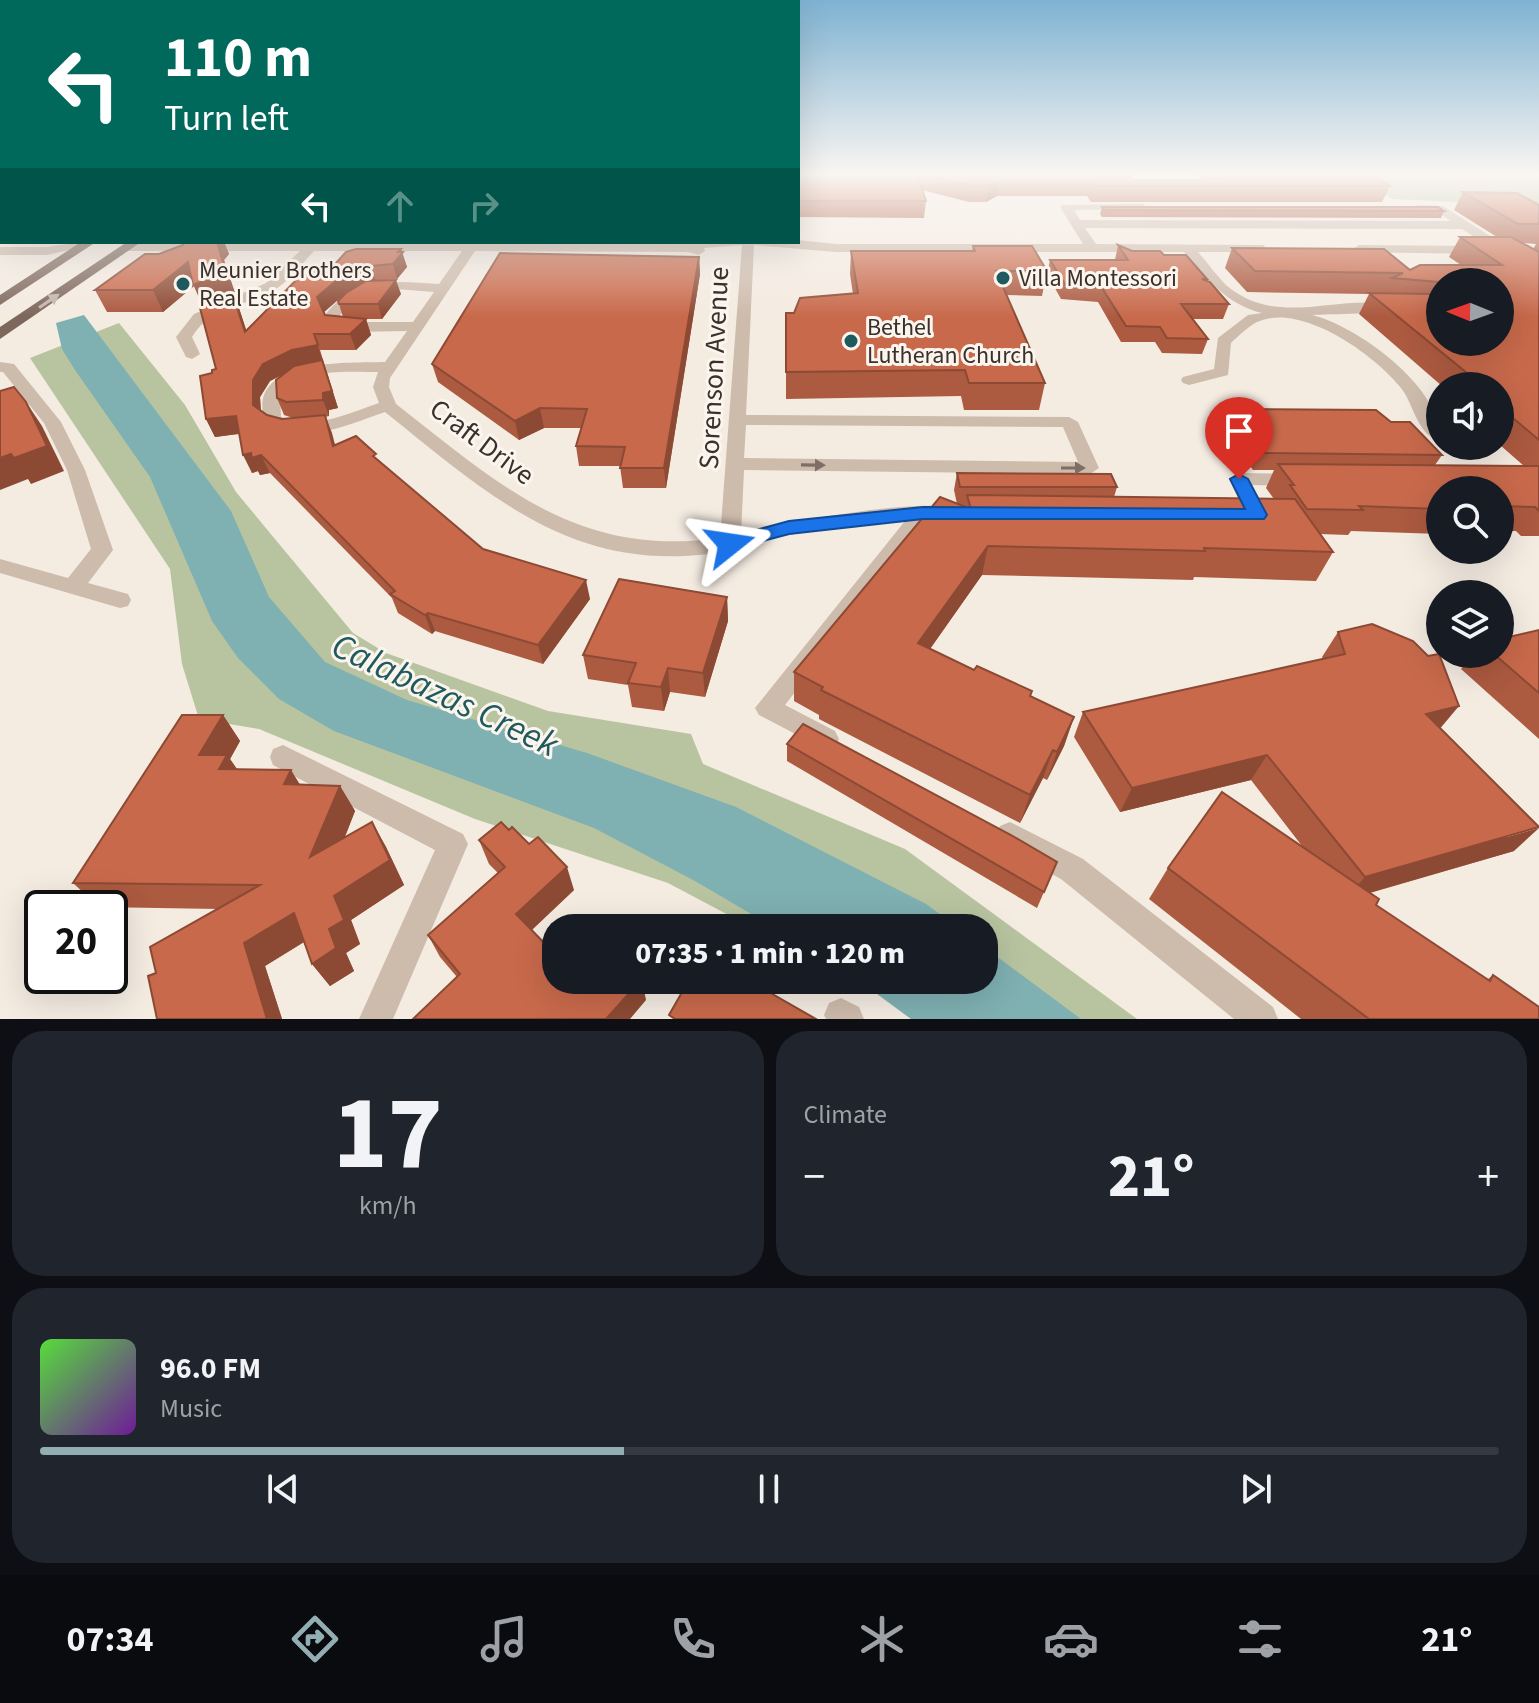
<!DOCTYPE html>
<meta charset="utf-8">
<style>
:root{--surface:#171b24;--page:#20242c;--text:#f1f3f6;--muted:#9ea1a6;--line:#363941;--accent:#92aeb2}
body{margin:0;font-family:"Source Sans 3",sans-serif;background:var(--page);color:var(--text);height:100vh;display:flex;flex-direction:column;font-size:30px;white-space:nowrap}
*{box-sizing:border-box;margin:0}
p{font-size:26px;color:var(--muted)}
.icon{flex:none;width:44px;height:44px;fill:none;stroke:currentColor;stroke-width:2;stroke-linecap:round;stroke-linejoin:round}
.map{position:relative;height:1019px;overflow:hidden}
.side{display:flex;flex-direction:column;gap:12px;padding:12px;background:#0d0f14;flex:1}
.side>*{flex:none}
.hud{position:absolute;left:0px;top:0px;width:800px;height:244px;box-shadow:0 8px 32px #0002;background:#00695c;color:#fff;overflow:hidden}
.needle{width:52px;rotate:271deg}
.tools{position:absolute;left:1426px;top:268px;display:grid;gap:16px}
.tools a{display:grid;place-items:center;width:88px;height:88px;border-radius:50%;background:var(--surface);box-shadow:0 8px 32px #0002;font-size:40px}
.speed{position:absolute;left:24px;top:890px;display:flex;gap:16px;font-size:40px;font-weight:700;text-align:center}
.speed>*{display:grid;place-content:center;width:104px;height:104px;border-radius:50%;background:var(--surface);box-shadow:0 8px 32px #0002;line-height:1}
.speed .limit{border:4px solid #111;border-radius:12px;background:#fff;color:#111}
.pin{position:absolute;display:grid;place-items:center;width:68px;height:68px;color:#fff;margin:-82px -34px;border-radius:50% 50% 50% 0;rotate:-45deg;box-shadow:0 0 8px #0007}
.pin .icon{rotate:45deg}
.me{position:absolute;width:88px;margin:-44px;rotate:75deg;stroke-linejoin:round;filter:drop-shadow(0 0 6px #0008)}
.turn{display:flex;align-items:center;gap:28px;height:168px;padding:0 32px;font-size:36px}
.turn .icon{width:104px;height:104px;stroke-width:2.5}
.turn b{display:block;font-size:56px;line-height:68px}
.lanes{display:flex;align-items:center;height:76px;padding:0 32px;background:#0003;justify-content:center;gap:40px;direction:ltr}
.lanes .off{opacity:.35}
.big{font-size:60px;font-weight:800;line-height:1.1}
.side .tile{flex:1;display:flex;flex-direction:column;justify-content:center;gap:12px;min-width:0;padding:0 28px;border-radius:32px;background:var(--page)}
.side .dial{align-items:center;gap:0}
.dial b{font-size:104px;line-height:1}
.song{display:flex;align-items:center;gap:24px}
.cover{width:96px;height:96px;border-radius:12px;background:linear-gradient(135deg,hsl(110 70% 55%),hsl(280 70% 35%))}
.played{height:8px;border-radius:4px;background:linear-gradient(90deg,var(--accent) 40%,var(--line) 40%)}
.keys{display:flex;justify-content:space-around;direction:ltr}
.heat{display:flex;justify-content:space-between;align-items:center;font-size:44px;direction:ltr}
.side .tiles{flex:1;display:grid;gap:12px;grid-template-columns:1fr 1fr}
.tile:last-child{grid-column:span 2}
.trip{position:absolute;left:542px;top:914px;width:456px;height:80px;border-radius:32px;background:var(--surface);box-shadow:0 8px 32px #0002;font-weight:800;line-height:80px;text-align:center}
.dock{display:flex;height:128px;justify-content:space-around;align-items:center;background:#090b0e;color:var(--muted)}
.dock .icon{width:56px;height:56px}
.dock .on{color:var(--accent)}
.dock b{font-size:36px;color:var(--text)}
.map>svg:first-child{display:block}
.green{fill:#b8c4a0}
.water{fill:#7fb0b2}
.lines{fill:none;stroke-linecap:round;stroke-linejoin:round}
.minor{fill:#cdbbac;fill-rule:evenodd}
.major{fill:#7d675c;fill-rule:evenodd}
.wall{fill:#ac5a40;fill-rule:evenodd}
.shaded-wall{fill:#8c4a34}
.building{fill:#c8694b;stroke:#8c4a34;stroke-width:2}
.oneway{fill:#c2b5ac}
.oneway2{fill:#7d6f65}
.route{fill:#1a73e8;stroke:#114b97;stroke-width:2}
.poi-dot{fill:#1f5a5e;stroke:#fbf5ee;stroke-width:3}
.labels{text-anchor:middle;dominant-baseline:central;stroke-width:6;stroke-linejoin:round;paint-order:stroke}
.far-poi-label{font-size:24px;fill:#3b302b;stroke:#fbf5ee;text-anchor:start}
.street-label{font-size:28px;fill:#3b302b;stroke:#fbf5ee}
.near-water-label{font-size:36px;font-style:italic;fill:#1f5a5e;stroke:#fbf5ee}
</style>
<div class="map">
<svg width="1539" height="1019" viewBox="0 0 1539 1019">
<rect width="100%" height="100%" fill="#f4ebe1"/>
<g class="green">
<polygon points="1355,174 1539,174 1539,203 1496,203 1469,187 1496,204 1392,199"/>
<polygon points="119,323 185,405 236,492 353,633 386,653 548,711 691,734 703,764 905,849 1137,1019 927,1019 853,980 984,980 984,928 753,928 668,883 475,819 259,729 199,719 182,664 170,569 30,358"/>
</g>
<g class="water">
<polygon points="84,315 231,511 269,597 325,662 407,700 587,753 736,807 926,904 959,928 775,928 695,881 594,828 334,731 279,699 238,658 212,621 150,477 75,370 62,349 56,323"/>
<polygon points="984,947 1081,1019 911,1019 858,980 984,980"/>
</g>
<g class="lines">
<g class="minor">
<path d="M1142,204l6,3 -2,2 -72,1 6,10 371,1 -15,-10h-18l-6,-3 6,-3 25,1 96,61v10l-77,-48 -377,-1 11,16 168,1 1,3 -6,4h-61c9,10 18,23 28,33 52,44 109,8 167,20l2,3c-7,6 -67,6 -83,7 45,11 128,71 128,122l-5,1c-17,-4 -23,-37 -34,-50 -26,-33 -102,-88 -146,-65 -8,5 -17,13 -24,20l-3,32 -39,10 -6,-2 -2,-3 2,-3 31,-8 4,-31 30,-23 14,-2c-36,-9 -55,-34 -78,-61h-348l-82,-7 -8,170 323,2 9,5 21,46 -9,6 -346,-4 -3,64c30,-9 205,-43 222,-21l-10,6h-24l-144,186 50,26 4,8 -4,8 -9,3 -67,-35 -4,-7 150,-187c-40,4 -80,6 -120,15 -26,5 -50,15 -77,18 -139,17 -223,-62 -323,-142 -33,11 -92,39 -122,8 0,-7 -2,-18 1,-25 14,-36 89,-32 121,-33l22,-31 -54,1 -22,-4 -6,-13c30,-39 70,-34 114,-31l23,-33h-148c-13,14 -25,30 -41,40 -29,16 -63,15 -81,46l8,17 -8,5 -6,-2 -10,-20 18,-23 72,-31 34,-32h-172l-6,-4 6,-4 561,1 109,-4 38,4h247l-23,-37 2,-2zM742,245l-22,293c-143,20 -220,-53 -324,-134l-7,-17 1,-9 85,-127 213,1 11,3 6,-4 -1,-3zM396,289l38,3 -21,30h-71l-2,-7 21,-19zM378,372l-5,15 6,16c-31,10 -67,29 -98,14l-1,-22c19,-28 69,-23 98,-23zM746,425l317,2 15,35 -334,-4z"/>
<polygon points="81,242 92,245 47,255 0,255 0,247 47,247"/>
<polygon points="1359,245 1479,246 1485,250 1479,254 1354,252 1353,249"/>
<polygon points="0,362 14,364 61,422 85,470 113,550 88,583 128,594 131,600 128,606 120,608 0,573 0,559 68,578 91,549 67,470 44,423 3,372 0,372"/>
<polygon points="1239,473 1294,474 1304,480 1294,486 1252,485 1267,515 1264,520 1249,522 1239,515 1244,510 1229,479"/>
<polygon points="283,745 463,834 468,844 393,1019 359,1019 435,850 273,765 270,757 273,749"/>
<polygon points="1010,822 1083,859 1273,1007 1278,1019 1234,1019 1061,879 1000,846 995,836 1000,826"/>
<polygon points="841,998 859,1007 864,1019 826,1019 824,1015 829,1003"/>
</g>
<g class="major">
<polygon points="81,242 96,242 0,305 0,295"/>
<polygon points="127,242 141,242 0,339 0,327"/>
</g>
</g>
<g class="wall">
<polygon points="0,174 2,174 2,213 0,212"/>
<polygon points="798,174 1128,174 1133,180 1202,180 1196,174 1372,174 1390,186 1382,202 1091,202 1087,196 997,196 986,202 969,202 922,190 926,201 924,218 798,217"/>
<path d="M1463,192l76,13v331h-18l-5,-5h-16v-41h-60v44l-89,-3 -3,4 -28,-1 13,18 -17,29 -122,-4 -1,3 -211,-5 -52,74 144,68 -10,29 -17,34 -4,-2 -23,45 -201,-104v-4l-25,-14v-29l163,-168 -3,-14 3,-17 160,14 -3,10 160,2 -8,-11 8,-18h-21l-31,-44 7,-17 162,13 51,33 -7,10 89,1 -24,-21v-59h-58l-83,-72 10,-20 -122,-2 -22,-24 7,-20 178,22 51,-5 -12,-8 11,-20h37l-43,-27zM1523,243l13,1 -3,5zM1440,282l60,60h-60z"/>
<polygon points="1102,207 1444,211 1441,218 1102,217 1100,214"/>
<path d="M183,242h41l5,12 -5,6 11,33 -2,1 6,14 7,22 90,-67 65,-14 6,18 -10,12 -20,2 24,13 -19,25h-16l5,16 -15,15h-36l18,58 -9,2v6l-4,1 10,28 43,15 105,89 107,50 -47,65 -108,-33 -3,3 -34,-21 -6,-15 -122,-125 -10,2 -2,-4 -6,2 -13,-39 -24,3 -9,-18 6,-46 4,-4 -13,-63 -9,-20 -31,26h-56l-12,-22 64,-36 24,-9zM354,288l-16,13 5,16 -18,-2 -1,-3 24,-21zM284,374l-7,24 7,17 9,3 -11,1 -15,-4 -6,-5 -1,-13 10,-16z"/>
<polygon points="1118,245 1132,251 1164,255 1207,279 1206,281 1229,304 1223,319 1192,319 1208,339 1202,354 1162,353 1155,342 1121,342 1098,302 1061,299 1047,274 1050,260 1115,260"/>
<polygon points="973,246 1047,271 1042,296 1006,295 1045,383 1039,410 964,410 961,396 786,399 786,313 794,313 853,294 850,274 851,251 972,251"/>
<polygon points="699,257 700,274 666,488 623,488 620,466 579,466 576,446 582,428 544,428 519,440 438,382 432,364"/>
<polygon points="727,597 728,621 705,697 670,692 664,711 632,707 628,685 588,679 583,655"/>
<polygon points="1539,630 1539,739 1461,669 1473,654 1500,654"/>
<polygon points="1338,632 1440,729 1514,851 1370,893 1376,905 1487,980 1493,975 1539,1019 1301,1019 1149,899 1168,868 1302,846 1251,780 1120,812 1074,737 1083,712 1323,659 1322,657"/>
<polygon points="223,715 240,741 230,759 237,769 300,784 340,786 355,811 345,837 372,822 386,847 404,885 351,920 360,944 346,953 354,971 330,986 312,964 304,942 265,966 282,1019 157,1019 156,973 218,909 99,907 73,883"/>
<polygon points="787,744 1057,862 1037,908 787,761"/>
<polygon points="479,840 574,890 532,930 555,954 646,1000 457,977 440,957 428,935 498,873 489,864"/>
</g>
<g class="shaded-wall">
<polygon points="1000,180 997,196 986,202 988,185"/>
<polygon points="213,242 224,242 229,254 224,260 235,293 233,294 239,308 252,348 203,307 194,286 163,312 153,290"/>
<polygon points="401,249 407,267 397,279 393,264 398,252"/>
<polygon points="699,257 700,274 666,488 664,468"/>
<polygon points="371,266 376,281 348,291 323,313 317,297 343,275"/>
<polygon points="396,280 401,294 382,319 378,304"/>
<polygon points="366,319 371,335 356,350 350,334"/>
<polygon points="314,334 338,408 329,410 329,416 323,400 299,366 270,381 260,397 261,422 253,405 253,380 263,364"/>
<polygon points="26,402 42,426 64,471 31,484 28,479 0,490 0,458"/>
<polygon points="540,408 544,428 519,440 515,421"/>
<polygon points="325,415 332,433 340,464 333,446"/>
<polygon points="236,416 244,433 215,437 206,419"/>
<polygon points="251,453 261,455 270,473 260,475 258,471 252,473 243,455"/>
<polygon points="988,546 982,575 913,673 918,643"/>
<polygon points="586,580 590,599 543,664 538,645"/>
<polygon points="727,597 728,621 705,697 703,673"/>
<polygon points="428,613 435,631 432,634 425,615"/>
<polygon points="668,668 670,692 664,711 661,687"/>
<polygon points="1459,706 1438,731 1426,714"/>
<polygon points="223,715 240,741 230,759 245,781 237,795 199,755"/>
<polygon points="1074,717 1064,746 1047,780 1057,752"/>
<polygon points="1053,750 1043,778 1020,823 1030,795"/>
<polygon points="1267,755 1251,780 1120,812 1132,788"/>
<polygon points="291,770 307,796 284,784"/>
<polygon points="340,786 355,811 327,881 310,857"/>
<polygon points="372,822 386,847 404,885 351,920 360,944 346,953 354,971 330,986 312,964 329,929 334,896"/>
<polygon points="1539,828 1514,851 1344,900 1365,877"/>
<polygon points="567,867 574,890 525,936 516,914"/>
<polygon points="294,913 312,937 265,966 282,1019 267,1019 244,943"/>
<polygon points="642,980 646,1000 630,1019 606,1019"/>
</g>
<g class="building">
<rect x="0" y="174" width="2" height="18"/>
<polygon points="798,174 917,174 926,201 798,201"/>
<polygon points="924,174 1128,174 1133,180 1225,180 1218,174 1372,174 1390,186 1095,186 1091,180 1000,180 988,185 972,186"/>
<polygon points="1463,192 1517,193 1539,205 1539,224 1518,224"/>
<polygon points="1102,207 1438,207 1444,211 1104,210"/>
<polygon points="1460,237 1511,237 1539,252 1539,440 1500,407 1500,405 1505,405 1500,401 1500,386 1483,386 1369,293 1431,294 1440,288 1440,342 1500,342 1500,282 1440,282 1440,285 1439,282 1392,278 1403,273 1255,271 1232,248 1384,249 1410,270 1420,265 1502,265"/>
<polygon points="183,242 217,242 226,272 193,285 188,262 153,290 95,290 145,254 159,254 183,245"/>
<polygon points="1118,245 1132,251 1160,251 1164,255 1186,255 1207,279 1202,279 1210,282 1229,304 1181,304 1208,339 1167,338 1160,327 1126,326 1102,288 1065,284 1050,260 1128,260"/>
<polygon points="973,246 1032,246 1047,271 996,271 1045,383 969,383 965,370 786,372 786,313 794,313 800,298 858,293 851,251 975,251"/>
<polygon points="356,249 401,249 398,252 403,252 393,264 371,266 343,275 317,297 325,315 366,319 350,334 314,334 318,345 292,350 263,364 253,380 253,405 267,415 282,419 325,415 333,446 356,436 376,454 373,456 483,549 586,580 538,645 428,613 425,615 390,594 395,591 261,455 252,458 251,453 243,455 236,416 206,419 200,376 212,373 212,370 216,369 200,308 232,292 245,332 310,266 336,263 346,252"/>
<polygon points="500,253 699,257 664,468 620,468 625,447 576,446 587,409 540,408 515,421 432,364"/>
<polygon points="396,280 378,304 339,304 338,301 346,293 366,281"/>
<polygon points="322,360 332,391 323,393 323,400 286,402 277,398 276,380 294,366"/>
<polygon points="14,387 26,402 47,446 14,458 11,454 0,458 0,391"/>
<polygon points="1229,409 1376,410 1391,422 1410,422 1442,455 1261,453"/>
<polygon points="1278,464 1539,466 1539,511 1535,507 1500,506 1500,490 1440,490 1440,509 1359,506 1363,510 1307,509 1290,485 1294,485"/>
<polygon points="957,473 1111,474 1117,487 960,487"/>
<polygon points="967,495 1295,499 1333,552 1204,548 1205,551 988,546 918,643 974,670 977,666 1032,691 1030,696 1074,717 1057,752 1053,750 1030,795 821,690 823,687 794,672 940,497 971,509"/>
<polygon points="619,579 727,597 703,673 668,668 661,687 628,683 636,663 583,655"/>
<polygon points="1372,624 1413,641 1428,656 1439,654 1459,706 1426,714 1539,827 1365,877 1267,755 1132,788 1083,712 1345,654 1338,632"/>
<polygon points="1539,630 1539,693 1494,654 1500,654 1500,639"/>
<polygon points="182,715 223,715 199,755 227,755 219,769 291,770 284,784 340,786 310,857 372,822 390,860 334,896 344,920 329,929 336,948 312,964 294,913 244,943 267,1019 157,1019 148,976 156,973 150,947 260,885 73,883"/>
<polygon points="803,724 1011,835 1057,862 1044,892 787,744"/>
<polygon points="1222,792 1379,899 1376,905 1490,981 1493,975 1539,1007 1539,1019 1369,1019 1168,868"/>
<polygon points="501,822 509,830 512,827 529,844 538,837 567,867 516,914 555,954 556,953 556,980 641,980 606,1019 413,1019 460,974 428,935 505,867 479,840"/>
<polygon points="585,923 590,928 581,928"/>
<polygon points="689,980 748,980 816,1019 675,1019 669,1015"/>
</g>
<defs><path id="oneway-solid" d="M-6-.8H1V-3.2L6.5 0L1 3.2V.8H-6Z" transform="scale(2)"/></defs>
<use class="oneway" href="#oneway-solid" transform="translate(49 301) rotate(-34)"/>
<g class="oneway2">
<use href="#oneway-solid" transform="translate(813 465) rotate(1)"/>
<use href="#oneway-solid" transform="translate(1073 468)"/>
</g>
<linearGradient id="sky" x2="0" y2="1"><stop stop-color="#7eb2d2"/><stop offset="0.55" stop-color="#faf6f2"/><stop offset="1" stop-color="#faf6f2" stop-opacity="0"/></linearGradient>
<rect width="1539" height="317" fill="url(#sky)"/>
<polygon class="route" points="1239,474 1248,479 1267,515 1264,519 923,519 789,534 730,550 721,544 723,539 789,521 923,507 1245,509 1230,479"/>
<g class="poi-dot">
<circle cx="1003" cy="278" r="8"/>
<circle cx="183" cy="284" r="8"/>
<circle cx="851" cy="341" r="8"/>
</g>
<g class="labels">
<g class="far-poi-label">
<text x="199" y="270">Meunier Brothers<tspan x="199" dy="28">Real Estate</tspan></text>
<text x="1019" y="278">Villa Montessori</text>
<text x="867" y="327">Bethel<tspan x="867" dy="28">Lutheran Church</tspan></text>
</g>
<g class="street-label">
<text transform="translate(714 368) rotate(-87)">Sorenson Avenue</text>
<text transform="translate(482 442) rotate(37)">Craft Drive</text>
</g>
<g class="near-water-label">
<text transform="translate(445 695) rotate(25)">Calabazas Creek</text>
</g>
</g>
</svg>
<div class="tools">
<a><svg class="needle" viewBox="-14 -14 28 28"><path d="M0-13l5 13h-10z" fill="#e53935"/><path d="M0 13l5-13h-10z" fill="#9ea1a6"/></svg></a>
<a><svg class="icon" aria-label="sound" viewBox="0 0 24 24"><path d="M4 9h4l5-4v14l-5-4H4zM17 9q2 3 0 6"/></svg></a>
<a><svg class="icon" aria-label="search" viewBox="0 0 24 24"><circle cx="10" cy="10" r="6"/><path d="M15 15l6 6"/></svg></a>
<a><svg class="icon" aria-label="layers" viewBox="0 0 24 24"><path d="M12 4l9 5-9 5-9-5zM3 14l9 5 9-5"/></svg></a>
</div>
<div class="speed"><div class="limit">20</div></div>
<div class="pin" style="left:1239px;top:479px;background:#d93025"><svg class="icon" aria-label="arrive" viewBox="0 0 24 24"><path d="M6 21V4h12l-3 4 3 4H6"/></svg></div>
<svg class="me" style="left:730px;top:544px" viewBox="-20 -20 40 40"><path d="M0-17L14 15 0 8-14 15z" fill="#1a73e8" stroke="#fff" stroke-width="4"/></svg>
<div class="trip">07:35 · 1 min · 120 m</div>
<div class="hud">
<div class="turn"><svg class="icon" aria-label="left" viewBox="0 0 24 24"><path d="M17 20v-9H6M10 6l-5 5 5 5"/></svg><div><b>110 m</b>Turn left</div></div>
<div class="lanes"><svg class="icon" aria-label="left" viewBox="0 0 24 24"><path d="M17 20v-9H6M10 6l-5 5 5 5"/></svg><svg class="icon off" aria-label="ahead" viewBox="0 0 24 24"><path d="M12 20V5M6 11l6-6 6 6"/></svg><svg class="icon off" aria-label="right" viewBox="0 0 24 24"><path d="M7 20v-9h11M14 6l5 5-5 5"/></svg></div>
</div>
</div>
<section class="side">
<div class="tiles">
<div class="tile dial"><b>17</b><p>km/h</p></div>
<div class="tile"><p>Climate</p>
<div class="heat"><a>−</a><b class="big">21°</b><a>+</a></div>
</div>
<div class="tile">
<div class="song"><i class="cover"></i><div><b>96.0 FM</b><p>Music</p></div></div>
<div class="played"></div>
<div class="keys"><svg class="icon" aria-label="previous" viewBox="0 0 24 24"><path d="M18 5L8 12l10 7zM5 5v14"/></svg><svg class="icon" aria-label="pause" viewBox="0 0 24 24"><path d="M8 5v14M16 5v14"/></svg><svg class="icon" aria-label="next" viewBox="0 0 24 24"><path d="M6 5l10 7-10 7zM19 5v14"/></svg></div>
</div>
</div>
</section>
<nav class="dock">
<b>07:34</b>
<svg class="icon on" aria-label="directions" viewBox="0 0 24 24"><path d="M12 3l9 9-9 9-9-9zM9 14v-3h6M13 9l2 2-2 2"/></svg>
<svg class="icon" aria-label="music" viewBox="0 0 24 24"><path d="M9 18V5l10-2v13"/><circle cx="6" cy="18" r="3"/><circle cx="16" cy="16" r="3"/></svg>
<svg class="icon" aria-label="phone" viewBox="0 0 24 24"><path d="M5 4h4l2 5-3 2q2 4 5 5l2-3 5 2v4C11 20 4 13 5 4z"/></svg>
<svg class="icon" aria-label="climate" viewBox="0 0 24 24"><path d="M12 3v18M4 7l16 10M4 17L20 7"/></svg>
<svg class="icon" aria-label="car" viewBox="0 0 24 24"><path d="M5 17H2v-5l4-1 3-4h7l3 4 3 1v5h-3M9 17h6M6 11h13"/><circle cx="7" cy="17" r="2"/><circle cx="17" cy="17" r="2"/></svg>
<svg class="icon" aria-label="filters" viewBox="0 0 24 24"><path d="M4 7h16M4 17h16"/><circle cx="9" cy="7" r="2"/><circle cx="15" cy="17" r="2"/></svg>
<b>21°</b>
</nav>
